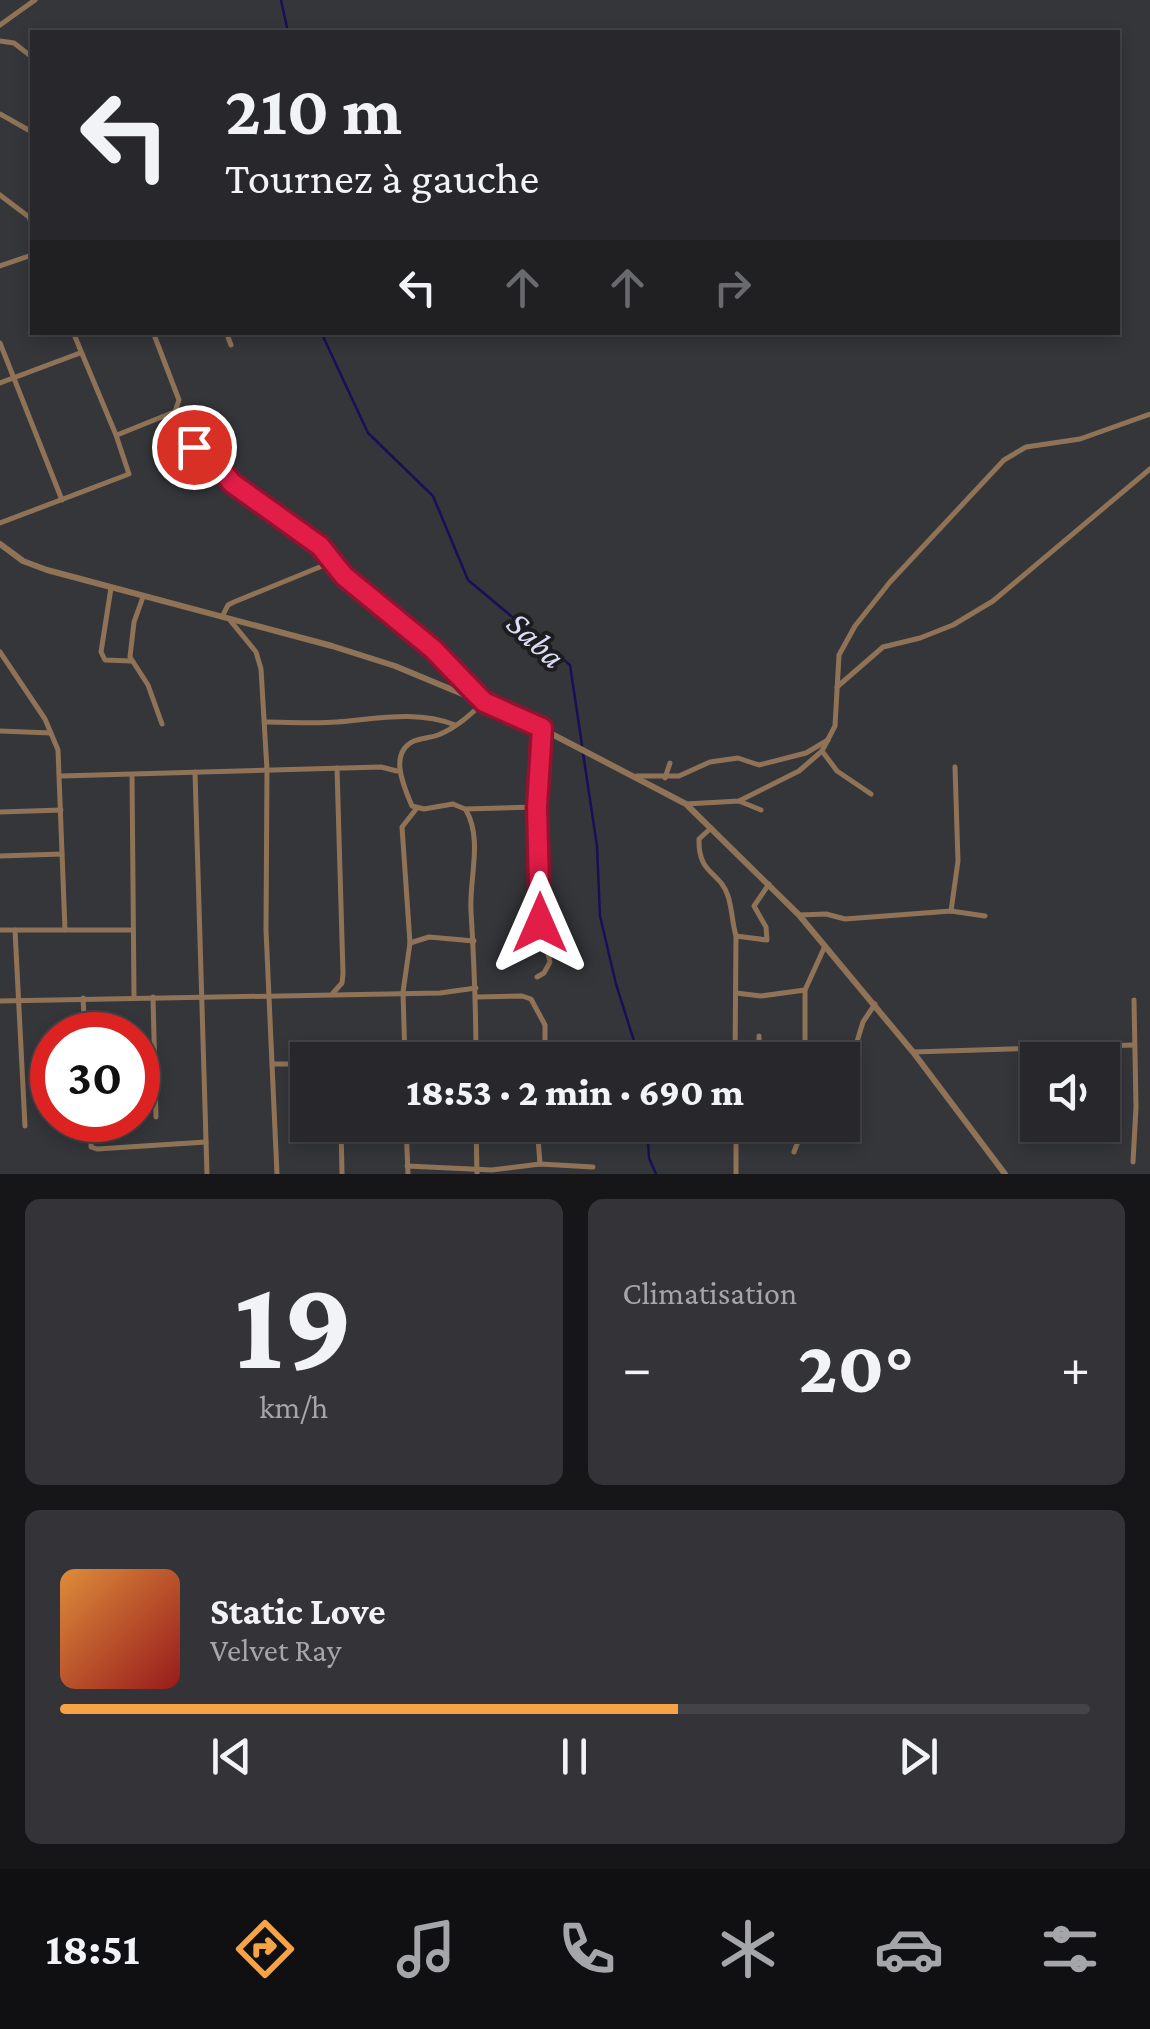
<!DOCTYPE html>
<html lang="fr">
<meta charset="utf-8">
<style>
:root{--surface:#28282c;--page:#343438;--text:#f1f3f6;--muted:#a5a6a9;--line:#444448;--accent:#f5a345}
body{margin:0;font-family:"Crimson Pro",serif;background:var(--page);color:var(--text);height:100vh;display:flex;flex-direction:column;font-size:38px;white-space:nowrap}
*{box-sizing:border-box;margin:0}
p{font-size:32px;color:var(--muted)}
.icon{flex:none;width:55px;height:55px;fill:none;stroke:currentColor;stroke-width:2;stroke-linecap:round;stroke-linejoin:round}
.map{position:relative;height:1174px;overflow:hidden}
.drawer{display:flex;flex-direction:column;gap:25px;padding:25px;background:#161618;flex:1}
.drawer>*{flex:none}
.guide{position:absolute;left:30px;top:30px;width:1090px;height:305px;border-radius:0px;box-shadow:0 5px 15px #0003,0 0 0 2px var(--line);background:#28282c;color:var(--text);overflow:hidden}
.controls{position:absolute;left:1020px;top:1042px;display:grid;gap:20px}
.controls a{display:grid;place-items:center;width:100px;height:100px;border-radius:0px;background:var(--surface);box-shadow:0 5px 15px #0003,0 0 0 2px var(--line);font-size:50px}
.speed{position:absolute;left:30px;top:1012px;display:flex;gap:20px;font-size:50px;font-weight:700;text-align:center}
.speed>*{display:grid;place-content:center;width:130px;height:130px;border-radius:50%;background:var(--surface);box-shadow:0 5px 15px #0003,0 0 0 2px var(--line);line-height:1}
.speed .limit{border:15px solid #d22;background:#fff;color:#111}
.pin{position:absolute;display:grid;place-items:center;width:85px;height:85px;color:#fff;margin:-42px;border:5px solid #fff;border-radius:50%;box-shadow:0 2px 10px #0007}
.me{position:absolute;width:110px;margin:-55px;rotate:0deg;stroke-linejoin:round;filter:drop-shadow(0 0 8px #0008)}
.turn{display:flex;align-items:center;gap:35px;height:210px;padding:0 30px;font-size:45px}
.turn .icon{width:130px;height:130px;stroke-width:2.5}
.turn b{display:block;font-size:70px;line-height:85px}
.lanes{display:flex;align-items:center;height:95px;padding:0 30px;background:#0003;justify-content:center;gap:50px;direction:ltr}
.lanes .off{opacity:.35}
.big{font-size:75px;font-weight:800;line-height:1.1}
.drawer .widget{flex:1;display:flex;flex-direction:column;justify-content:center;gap:15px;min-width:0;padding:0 35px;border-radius:15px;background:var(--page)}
.drawer .dial{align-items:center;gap:0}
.dial b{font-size:130px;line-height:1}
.song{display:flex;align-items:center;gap:30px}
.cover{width:120px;height:120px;border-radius:15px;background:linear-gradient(135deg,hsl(30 70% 55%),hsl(0 70% 35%))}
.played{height:10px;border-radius:5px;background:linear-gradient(90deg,var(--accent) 60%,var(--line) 60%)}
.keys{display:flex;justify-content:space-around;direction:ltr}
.heat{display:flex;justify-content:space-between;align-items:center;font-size:55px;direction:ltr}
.drawer .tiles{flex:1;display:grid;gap:25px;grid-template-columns:1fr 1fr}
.widget:last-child{grid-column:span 2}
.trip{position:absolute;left:290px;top:1042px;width:570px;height:100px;border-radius:0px;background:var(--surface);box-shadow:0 5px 15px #0003,0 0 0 2px var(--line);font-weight:800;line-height:100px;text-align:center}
.dock{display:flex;height:160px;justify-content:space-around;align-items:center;background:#101012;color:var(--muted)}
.dock .icon{width:70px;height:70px}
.dock .active{color:var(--accent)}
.dock b{font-size:45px;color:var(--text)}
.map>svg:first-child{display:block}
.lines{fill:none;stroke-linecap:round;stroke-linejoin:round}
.stream{stroke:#171058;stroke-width:2.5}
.minor{stroke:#907357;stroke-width:5}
.tertiary{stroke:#907357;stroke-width:6}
.route-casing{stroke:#92132f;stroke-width:25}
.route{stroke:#e11d48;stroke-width:18}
.labels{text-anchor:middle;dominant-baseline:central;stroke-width:8;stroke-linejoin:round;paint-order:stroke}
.water-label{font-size:35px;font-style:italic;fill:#dadef4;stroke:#1d1d1f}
</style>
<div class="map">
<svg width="1150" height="1174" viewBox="0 0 1150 1174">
<rect width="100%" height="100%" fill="#35363a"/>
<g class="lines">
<g class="stream">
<polyline points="281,0 288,32"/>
<polyline points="321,332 368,433 433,496 468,580 570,665 582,745"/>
<polyline points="583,753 597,846 600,916 616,984 640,1060"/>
<polyline points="647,1125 649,1158 656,1174"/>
</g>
<g class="minor">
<polyline points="0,25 35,0"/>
<polyline points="0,41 14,43 32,57"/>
<polyline points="0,114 32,132"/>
<polyline points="0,195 29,217 32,226"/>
<polyline points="32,206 32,205"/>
<polyline points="0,266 32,255"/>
<path d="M153,332l26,68 -8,23 12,18 26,16 23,26 87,62 25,31 89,73 51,53c-14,13 -28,26 -46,33 -8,3 -17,3 -24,6 -26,12 -10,46 -2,65l12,3 29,-5 12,5 72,-2"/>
<polyline points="226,332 231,345"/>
<polyline points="0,343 62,500"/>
<polyline points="0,383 80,353"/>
<polyline points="117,435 174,412"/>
<polyline points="0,523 129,474 116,435 73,332"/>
<polyline points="111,588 101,652 105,660 131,661"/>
<polyline points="143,597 134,622 130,657 148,685 162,724"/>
<polyline points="222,617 228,605 234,602 332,562"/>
<polyline points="229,619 256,652 261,669 267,770 266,930 272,1064 308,1064"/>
<polyline points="0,652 45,719 58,750 65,930"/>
<polyline points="837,687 883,647 920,638 953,625 993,601 1150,469"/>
<path d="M265,722c23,0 48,2 72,0 39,-3 80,-12 118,3"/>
<polyline points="0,731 51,733"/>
<polyline points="822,751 837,771 871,794"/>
<polyline points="195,772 207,1174"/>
<polyline points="132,775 134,996"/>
<polyline points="61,776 381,767 397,771"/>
<polyline points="637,776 679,776 710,762 738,758 759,765 806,753 828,740"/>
<polyline points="665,778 670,763"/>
<polyline points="739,801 761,810"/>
<polyline points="686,804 739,801 799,771 822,751 835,726 839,655 855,626 890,582 1004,460 1026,447 1080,439 1150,414"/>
<path d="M466,810c17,30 3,68 5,101 3,50 5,99 5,149"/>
<polyline points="0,812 61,810"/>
<path d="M711,828l-12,11c-1,36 21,32 29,57 4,12 4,26 8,40l-1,124"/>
<polyline points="0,856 62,854"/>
<polyline points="951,911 958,861 955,767"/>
<polyline points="799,915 826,914 845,919 951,911 985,916"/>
<polyline points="0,930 132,930"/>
<polyline points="15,930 25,1126"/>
<polyline points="736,936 767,940 766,927 754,906 769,884"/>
<polyline points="410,943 429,937 474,941"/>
<polyline points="537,977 544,973 550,962 540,923 537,807 542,728"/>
<polyline points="333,993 342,983 343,974 337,768"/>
<polyline points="736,993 761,996 805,990"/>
<polyline points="153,997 156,1117"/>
<polyline points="477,997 522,996 531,999 545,1025 545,1060"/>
<polyline points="83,998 85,1035"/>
<polyline points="0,1001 440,993 476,988"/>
<polyline points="759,1036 759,1051 783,1060"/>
<polyline points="856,1045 863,1022 875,1004"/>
<polyline points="913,1052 1133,1045"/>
<polyline points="405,1060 403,992 410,943 402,827 417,808"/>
<polyline points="805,1060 805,990 825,946"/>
<polyline points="272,1064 277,1174"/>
<polyline points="92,1120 91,1147 97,1149 206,1142"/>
<polyline points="341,1125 342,1174"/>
<polyline points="406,1125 408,1174"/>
<polyline points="476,1125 477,1174"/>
<polyline points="537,1125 540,1164"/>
<polyline points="736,1125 736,1174"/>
<polyline points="794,1152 800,1136 800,1125"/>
<polyline points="1133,1162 1136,1107 1134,1000"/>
<polyline points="407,1166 492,1170 540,1164 593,1167"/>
</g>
<polyline class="tertiary" points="0,544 23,561 47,570 332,646 395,666 525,720 686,804 799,915 913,1052 1005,1174"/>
</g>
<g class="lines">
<g class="route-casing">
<polyline id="route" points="194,447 212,459 232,483 320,546 344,576 433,649 484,702 542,728 537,807 540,923"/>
</g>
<use href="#route" class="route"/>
</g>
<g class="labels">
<g class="water-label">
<text transform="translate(536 640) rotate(43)">Saba</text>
</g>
</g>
</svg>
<div class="controls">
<a><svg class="icon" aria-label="sound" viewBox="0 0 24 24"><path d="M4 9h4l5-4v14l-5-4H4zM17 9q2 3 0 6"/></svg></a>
</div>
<div class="speed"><div class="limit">30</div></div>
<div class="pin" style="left:194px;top:447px;background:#d93025"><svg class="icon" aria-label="arrive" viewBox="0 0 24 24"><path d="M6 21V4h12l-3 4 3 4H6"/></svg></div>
<svg class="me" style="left:540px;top:923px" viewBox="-20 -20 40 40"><path d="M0-17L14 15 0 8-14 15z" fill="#e11d48" stroke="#fff" stroke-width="4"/></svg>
<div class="trip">18:53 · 2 min · 690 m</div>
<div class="guide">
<div class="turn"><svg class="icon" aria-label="left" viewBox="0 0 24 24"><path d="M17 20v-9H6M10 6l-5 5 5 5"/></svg><div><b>210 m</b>Tournez à gauche</div></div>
<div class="lanes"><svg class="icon" aria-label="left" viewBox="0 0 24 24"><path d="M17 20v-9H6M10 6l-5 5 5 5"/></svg><svg class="icon off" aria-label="ahead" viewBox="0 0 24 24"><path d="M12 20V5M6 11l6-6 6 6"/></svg><svg class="icon off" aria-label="ahead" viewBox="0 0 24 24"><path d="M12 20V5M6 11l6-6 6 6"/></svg><svg class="icon off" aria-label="right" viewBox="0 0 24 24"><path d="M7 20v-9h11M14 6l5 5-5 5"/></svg></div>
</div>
</div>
<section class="drawer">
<div class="tiles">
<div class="widget dial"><b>19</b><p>km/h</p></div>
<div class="widget"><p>Climatisation</p>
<div class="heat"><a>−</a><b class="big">20°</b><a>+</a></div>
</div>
<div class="widget">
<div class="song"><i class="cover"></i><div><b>Static Love</b><p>Velvet Ray</p></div></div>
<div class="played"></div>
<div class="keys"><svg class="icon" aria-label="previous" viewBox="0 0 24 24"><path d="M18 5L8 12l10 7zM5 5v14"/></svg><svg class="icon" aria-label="pause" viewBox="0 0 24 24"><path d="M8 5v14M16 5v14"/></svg><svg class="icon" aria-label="next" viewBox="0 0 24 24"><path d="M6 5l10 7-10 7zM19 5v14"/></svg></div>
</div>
</div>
</section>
<nav class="dock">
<b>18:51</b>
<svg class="icon active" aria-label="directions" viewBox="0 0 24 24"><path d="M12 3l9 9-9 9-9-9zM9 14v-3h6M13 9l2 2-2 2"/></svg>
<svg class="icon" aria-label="music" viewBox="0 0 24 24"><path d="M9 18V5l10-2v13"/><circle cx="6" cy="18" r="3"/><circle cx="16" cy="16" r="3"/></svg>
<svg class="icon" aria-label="phone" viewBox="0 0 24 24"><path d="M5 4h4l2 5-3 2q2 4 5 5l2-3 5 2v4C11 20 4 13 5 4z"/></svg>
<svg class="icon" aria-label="climate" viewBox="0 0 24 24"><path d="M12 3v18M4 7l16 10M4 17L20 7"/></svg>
<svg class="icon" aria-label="car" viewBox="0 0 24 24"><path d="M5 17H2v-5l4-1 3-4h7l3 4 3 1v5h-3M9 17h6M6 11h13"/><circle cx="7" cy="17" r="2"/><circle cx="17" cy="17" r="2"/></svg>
<svg class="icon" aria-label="filters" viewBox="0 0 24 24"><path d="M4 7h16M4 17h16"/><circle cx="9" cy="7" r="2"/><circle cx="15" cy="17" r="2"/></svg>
</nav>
